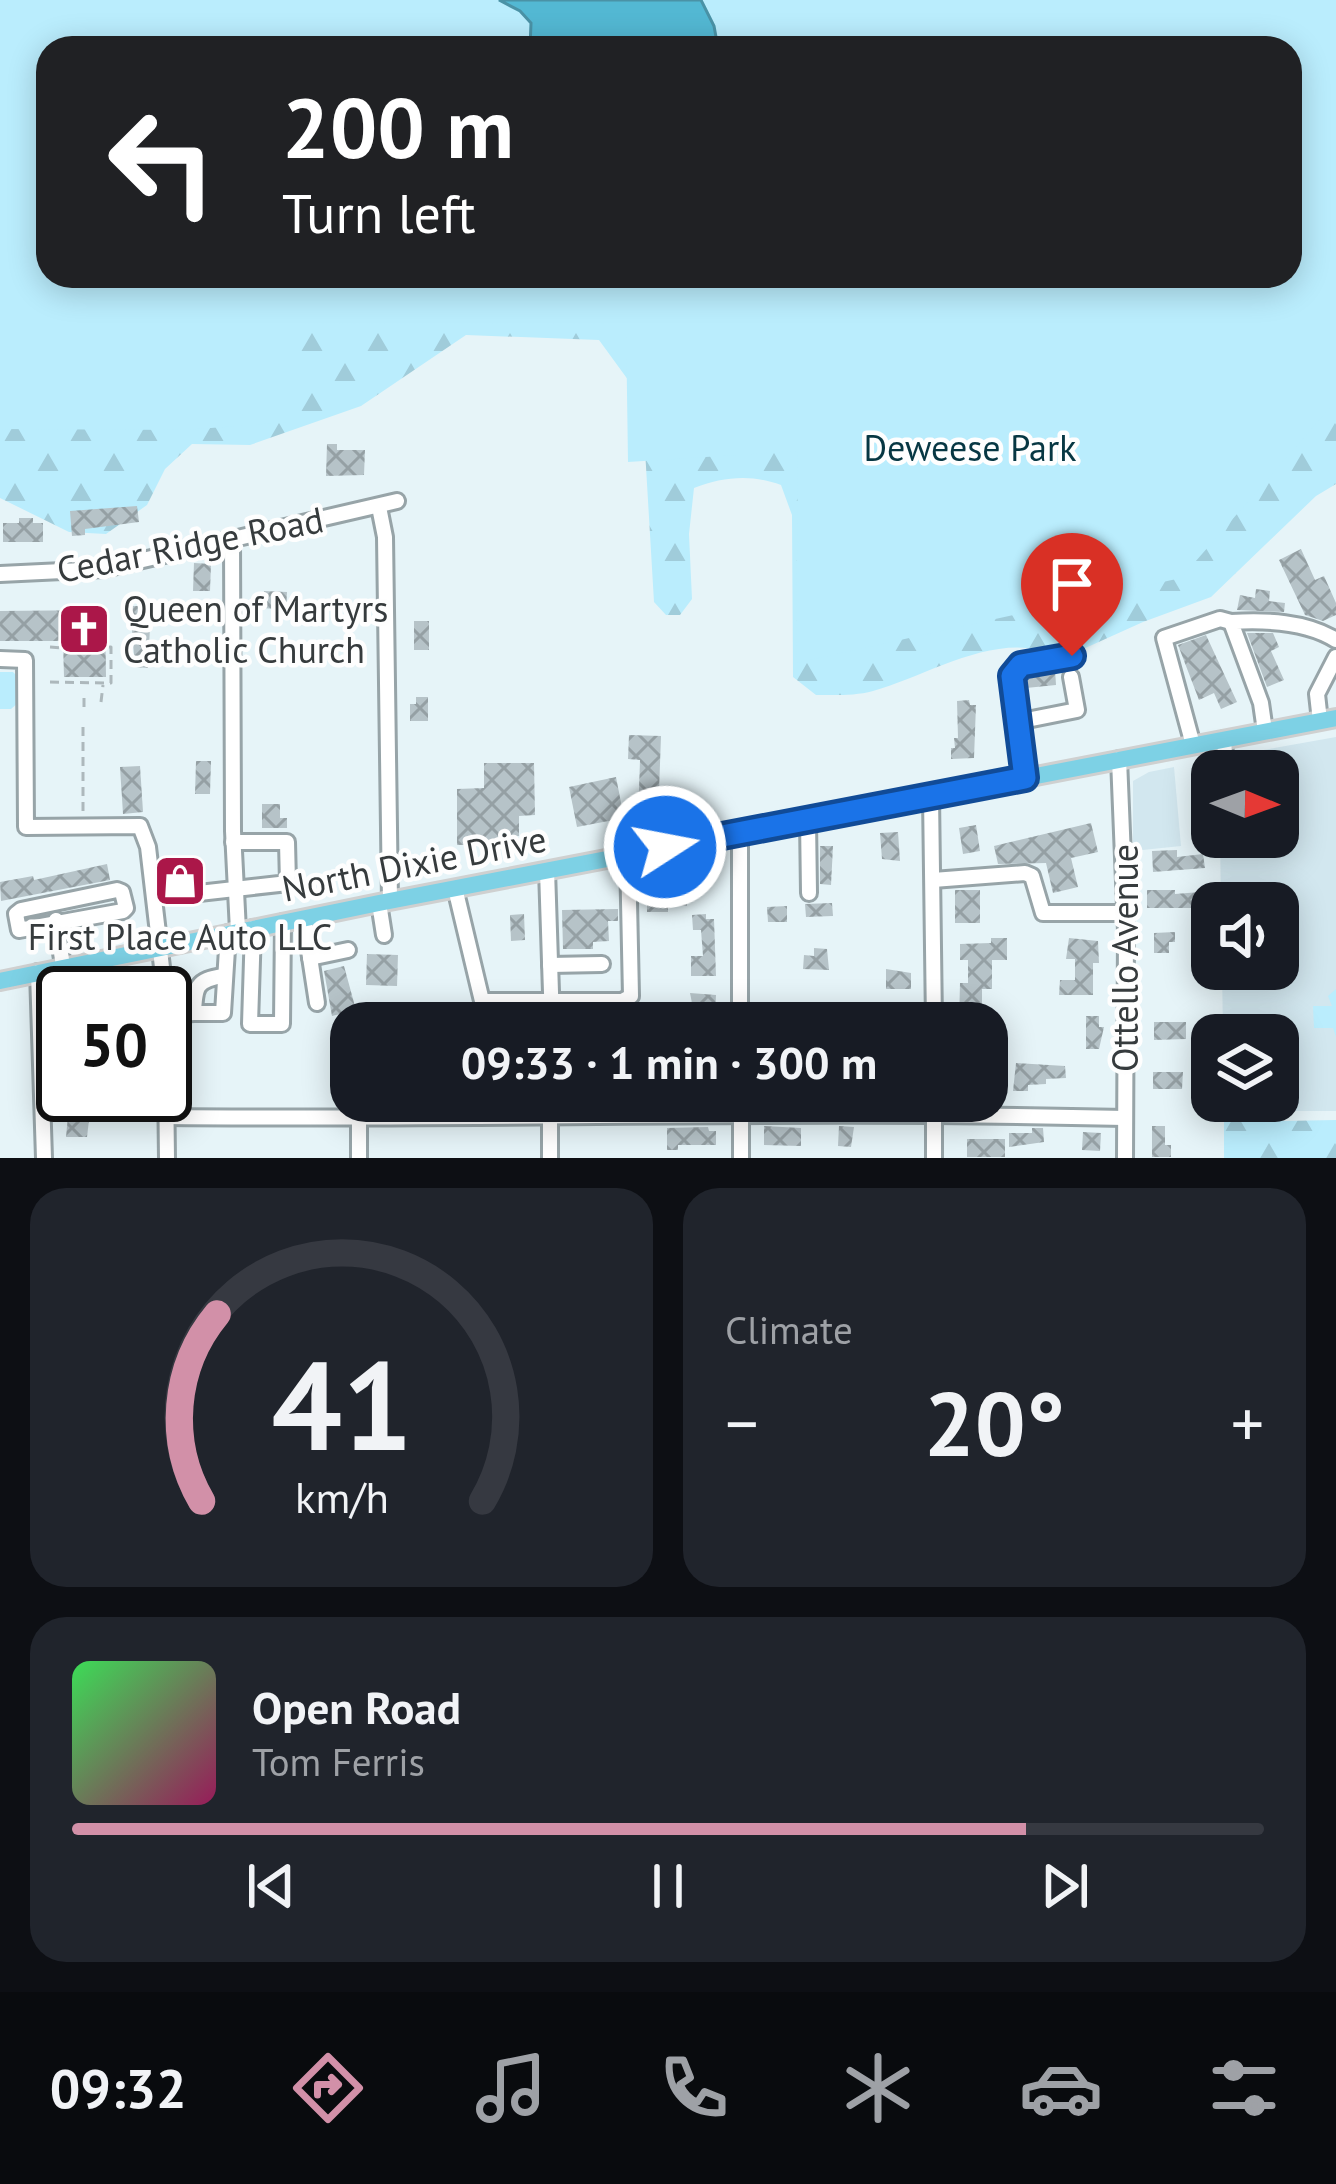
<!DOCTYPE html>
<meta charset="utf-8">
<style>
:root{--surface:#171b24;--page:#20242c;--text:#f1f3f6;--muted:#9ea1a6;--line:#363941;--accent:#d290a8}
body{margin:0;font-family:"PT Sans",sans-serif;background:var(--page);color:var(--text);height:100vh;display:flex;flex-direction:column;font-size:45px;white-space:nowrap}
*{box-sizing:border-box;margin:0}
p{font-size:39px;color:var(--muted)}
.icon{flex:none;width:66px;height:66px;fill:none;stroke:currentColor;stroke-width:2;stroke-linecap:round;stroke-linejoin:round}
.map{position:relative;height:1158px;overflow:hidden}
.drawer{display:flex;flex-direction:column;gap:30px;padding:30px;background:#0d0f14;flex:1}
.drawer>*{flex:none}
.banner{position:absolute;left:36px;top:36px;width:1266px;height:252px;border-radius:36px;box-shadow:0 6px 30px #0003;background:#202124;color:#fff;overflow:hidden}
.needle{width:78px;rotate:91deg}
.controls{position:absolute;left:1191px;top:750px;display:grid;gap:24px}
.controls a{display:grid;place-items:center;width:108px;height:108px;border-radius:24px;background:var(--surface);box-shadow:0 6px 30px #0003;font-size:60px}
.speed{position:absolute;left:36px;top:966px;display:flex;gap:24px;font-size:60px;font-weight:700;text-align:center}
.speed>*{display:grid;place-content:center;width:156px;height:156px;border-radius:50%;background:var(--surface);box-shadow:0 6px 30px #0003;line-height:1}
.speed .limit{border:6px solid #111;border-radius:18px;background:#fff;color:#111}
.pin{position:absolute;display:grid;place-items:center;width:102px;height:102px;color:#fff;margin:-123px -51px;border-radius:50% 50% 50% 0;rotate:-45deg;box-shadow:0 0 12px #0007}
.pin .icon{rotate:45deg}
.me{position:absolute;width:132px;margin:-66px;rotate:79deg;stroke-linejoin:round;filter:drop-shadow(0 0 9px #0008)}
.turn{display:flex;align-items:center;gap:42px;height:252px;padding:0 48px;font-size:54px}
.turn .icon{width:156px;height:156px;stroke-width:2.5}
.turn b{display:block;font-size:84px;line-height:102px}
.big{font-size:90px;font-weight:800;line-height:1.1}
.drawer .widget{flex:1;display:flex;flex-direction:column;justify-content:center;gap:18px;min-width:0;padding:0 42px;border-radius:36px;background:var(--page)}
.drawer .dial{align-items:center;gap:0}
.dial svg{height:312px;overflow:visible;fill:none;stroke:var(--line);stroke-width:7;stroke-linecap:round;text-anchor:middle}
.dial text{fill:var(--text);stroke:none}
.song{display:flex;align-items:center;gap:36px}
.cover{width:144px;height:144px;border-radius:18px;background:linear-gradient(135deg,hsl(130 70% 55%),hsl(330 70% 35%))}
.played{height:12px;border-radius:6px;background:linear-gradient(90deg,var(--accent) 80%,var(--line) 80%)}
.keys{display:flex;justify-content:space-around;direction:ltr}
.heat{display:flex;justify-content:space-between;align-items:center;font-size:66px;direction:ltr}
.drawer .tiles{flex:1;display:grid;gap:30px;grid-template-columns:1fr 1fr}
.widget:last-child{grid-column:span 2}
.trip{position:absolute;left:330px;top:1002px;width:678px;height:120px;border-radius:36px;background:var(--surface);box-shadow:0 6px 30px #0003;font-weight:800;line-height:120px;text-align:center}
.tabs{display:flex;height:192px;justify-content:space-around;align-items:center;background:#090b0e;color:var(--muted)}
.tabs .icon{width:84px;height:84px}
.tabs .selected{color:var(--accent)}
.tabs b{font-size:54px;color:var(--text)}
.map>svg:first-child{display:block}
.built{fill:#d2e7ef}
.forest{fill:url(#forest-firs)}
.park{fill:#baedfd;fill-rule:evenodd}
.water{fill:#53b8d3;stroke:#4a92a6;stroke-width:3}
.building{fill:url(#building-cross-hatch)}
.lines{fill:none;stroke-linecap:round;stroke-linejoin:round}
.minor-casing{stroke:#97a4a8;stroke-width:20}
.major-casing{stroke:#cfd0d0;stroke-width:22}
.path{stroke:#adb8bc;stroke-width:3;stroke-dasharray:9 6;stroke-linecap:butt}
.minor{stroke:#fff;stroke-width:14}
.major{stroke:#7dd1e5;stroke-width:16}
.route-casing{stroke:#114b97;stroke-width:30}
.route{stroke:#1a73e8;stroke-width:21}
.labels{text-anchor:middle;dominant-baseline:central;stroke-width:9;stroke-linejoin:round;paint-order:stroke}
.park-label{font-size:36px;fill:#073743;stroke:#fefefe}
.street-label{font-size:36px;fill:#363b3d;stroke:#fefefe}
.poi-label{font-size:36px;fill:#363b3d;stroke:#fefefe;text-anchor:start}
</style>
<div class="map">
<svg width="1336" height="1158" viewBox="0 0 1336 1158">
<defs>
<pattern id="forest-firs" width="22" height="20" patternUnits="userSpaceOnUse" patternTransform="scale(3)"><rect width="22" height="20" fill="#baedfd"/><path d="M5 1l3.5 6h-7zM16 11l3.5 6h-7z" fill="#a0ccda"/></pattern>
<pattern id="building-cross-hatch" width="8" height="8" patternUnits="userSpaceOnUse" patternTransform="scale(3)"><rect width="8" height="8" fill="#b6c3c8"/><path d="M0 0l8 8M0 8l8-8" fill="none" stroke="#95a0a4"/></pattern>
</defs>
<rect width="100%" height="100%" fill="#e6f4f8"/>
<g class="built">
<polygon points="1336,737 1336,1111 1224,1111 1224,1101 1278,1101 1278,1035 1223,1035 1222,969 1278,969 1278,903 1221,903 1220,837 1278,837 1278,771 1220,771 1219,758"/>
<polygon points="1174,767 1181,846 1133,851 1133,781 1149,772"/>
</g>
<g class="forest">
<path d="M0,0l48,48v228h1242l46,-82v290l-20,12 -105,101 -68,25 -82,37c-56,-34 -131,16 -188,32 -18,5 -38,4 -57,4l-23,-18 -1,-162 -11,-30c-30,-11 -58,-8 -87,3l-5,46 3,65 -12,16h-14l-12,-13 -12,-203 -43,-59 -133,-5 -105,71 -111,39 -58,-1 -27,25 -18,36 -41,29 -37,-2 -69,-34z"/>
<polygon points="1336,1120 1336,1158 1224,1158 1224,1122"/>
</g>
<g class="park">
<path d="M0,0h1336v401l-155,177 -385,85 2,-212 -170,11 -2,-139 -334,1v98l-109,8 -183,-1zM48,48h1242v228h-1242z"/>
<polygon points="0,672 13,672 19,678 19,702 11,709 0,709"/>
<polygon points="1336,989 1336,1037 1333,1028 1314,1028 1313,1006 1332,1006 1328,996"/>
</g>
<polygon class="water" points="499,0 701,0 714,26 718,48 530,48 531,23 520,11"/>
<g class="building">
<polygon points="327,444 337,444 337,450 365,450 364,475 326,476"/>
<polygon points="137,506 139,522 85,529 85,535 72,536 70,511"/>
<polygon points="19,518 33,518 33,523 43,523 43,542 3,542 3,523 19,523"/>
<polygon points="1301,549 1315,580 1324,576 1336,603 1336,615 1323,621 1305,615 1279,560"/>
<polygon points="194,563 211,564 210,591 193,591"/>
<polygon points="1256,589 1270,591 1269,601 1285,603 1284,612 1237,610 1240,595 1255,598"/>
<polygon points="264,591 287,592 286,610 263,608"/>
<polygon points="130,606 151,606 148,668 135,667"/>
<polygon points="105,610 106,677 64,677 63,641 0,641 0,611"/>
<rect x="414" y="621" width="15" height="29"/>
<polygon points="1247,633 1273,633 1279,647 1271,651 1284,680 1267,687"/>
<polygon points="1206,635 1237,702 1221,709 1214,693 1199,700 1178,645"/>
<polygon points="1055,670 1056,685 1026,688 1026,676"/>
<polygon points="416,697 428,697 428,721 410,721 410,704 416,704"/>
<polygon points="969,700 970,705 976,705 974,758 951,759 951,748 955,748 954,738 958,738 957,701"/>
<polygon points="629,735 661,736 658,819 638,818 640,760 628,759"/>
<polygon points="196,761 211,761 210,794 195,794"/>
<polygon points="484,763 534,763 535,815 519,816 519,836 504,837 504,844 457,845 457,789 484,788"/>
<polygon points="140,766 143,812 123,814 120,767"/>
<polygon points="1194,773 1211,773 1211,801 1194,800"/>
<polygon points="616,777 624,818 577,827 569,787"/>
<polygon points="262,804 280,804 280,818 287,818 287,828 262,828"/>
<polygon points="1091,823 1098,852 1071,858 1078,887 1053,893 1046,863 998,864 994,846"/>
<polygon points="976,825 980,851 963,854 959,828"/>
<polygon points="898,832 900,861 882,859 880,833"/>
<polygon points="820,846 833,846 831,885 820,884"/>
<polygon points="1177,850 1177,857 1203,854 1205,868 1153,872 1152,851"/>
<polygon points="107,864 110,880 1,901 0,882 33,876 34,880"/>
<polygon points="647,872 668,872 668,893 687,893 687,906 668,906 668,912 647,912"/>
<rect x="955" y="890" width="25" height="33"/>
<polygon points="1147,890 1175,890 1175,894 1213,891 1214,903 1212,908 1147,908"/>
<polygon points="832,903 833,916 806,917 805,904"/>
<polygon points="787,906 787,922 768,922 767,907"/>
<polygon points="618,909 618,921 608,921 609,941 593,942 593,949 563,949 562,910"/>
<polygon points="524,914 525,940 511,941 510,915"/>
<polygon points="706,914 706,919 714,919 716,976 691,976 691,956 703,956 701,930 693,930 692,915"/>
<polygon points="1175,932 1175,942 1169,942 1169,953 1154,953 1154,933"/>
<polygon points="991,938 1007,938 1007,960 992,960 992,989 982,989 982,1022 959,1023 960,983 968,983 968,960 960,960 960,944 991,943"/>
<polygon points="1069,938 1098,941 1099,963 1093,963 1093,995 1059,995 1060,980 1075,980 1075,959 1066,959"/>
<polygon points="814,948 827,949 829,970 803,969 804,955 814,956"/>
<polygon points="367,954 398,955 397,986 366,985"/>
<polygon points="344,966 356,1010 332,1016 324,971"/>
<polygon points="886,969 911,973 911,989 886,989"/>
<polygon points="690,993 716,995 715,1014 694,1013"/>
<polygon points="460,1012 460,1023 399,1023 399,1013"/>
<polygon points="1086,1016 1099,1016 1099,1027 1104,1027 1099,1049 1086,1049"/>
<polygon points="1154,1022 1186,1022 1186,1039 1154,1040"/>
<polygon points="1016,1063 1065,1066 1066,1078 1046,1079 1046,1084 1028,1085 1028,1091 1013,1091"/>
<polygon points="1153,1072 1183,1072 1182,1089 1153,1089"/>
<polygon points="70,1095 92,1095 87,1137 66,1137"/>
<polygon points="764,1126 801,1128 801,1146 764,1145"/>
<polygon points="839,1126 854,1127 851,1147 838,1146"/>
<polygon points="1152,1126 1165,1126 1165,1145 1171,1145 1171,1157 1152,1157"/>
<polygon points="708,1127 709,1131 716,1131 716,1145 678,1145 678,1150 667,1150 667,1128"/>
<polygon points="1032,1128 1043,1128 1044,1142 1009,1147 1009,1133 1032,1133"/>
<polygon points="1083,1132 1101,1133 1100,1151 1082,1150"/>
<rect x="967" y="1139" width="38" height="18"/>
</g>
<g class="lines">
<g class="minor-casing">
<g id="minor">
<polyline points="379,507 385,537 390,901"/>
<polyline points="232,538 233,831 238,931"/>
<polyline points="0,574 104,569 397,501"/>
<polyline points="0,659 25,660 26,827 140,826 148,847 165,993"/>
<polyline points="1320,721 1317,694 1336,657"/>
<polyline points="1017,722 1014,670 1021,665 1072,655"/>
<path d="M1265,731l-4,-28 -30,-81c34,-2 75,-1 105,18"/>
<polyline points="1224,739 1226,771"/>
<polyline points="1193,745 1164,638 1220,619 1231,622"/>
<polyline points="1119,759 1126,931 1125,1158"/>
<polyline points="1025,777 1017,722 1077,710 1071,677"/>
<polyline points="931,796 934,1023"/>
<polyline points="808,820 809,893"/>
<polyline points="740,833 740,1023"/>
<polyline points="547,870 552,1023"/>
<polyline points="933,880 1025,873 1032,876 1043,913 1125,913"/>
<polyline points="455,888 482,1001 622,1001 631,996 628,854"/>
<polygon points="117,890 122,892 126,908 123,911 19,930 16,914 21,910"/>
<polyline points="181,895 288,883 287,842 233,842"/>
<polyline points="379,903 384,935"/>
<polyline points="304,918 317,1003"/>
<polyline points="56,920 63,966"/>
<polyline points="253,928 250,1024 282,1024 283,922"/>
<polyline points="310,958 348,950"/>
<polyline points="550,965 602,964"/>
<polyline points="38,972 44,1158"/>
<polyline points="68,993 132,981 134,993"/>
<polyline points="165,994 167,1158"/>
<polyline points="194,1013 223,1013 228,933"/>
<path d="M166,1015l28,-2c1,-26 2,-33 29,-37"/>
<polyline points="482,1023 482,1001"/>
<polyline points="42,1041 53,1034 56,995 63,994"/>
<polyline points="550,1101 550,1158"/>
<polyline points="741,1101 741,1158"/>
<polyline points="934,1101 934,1158"/>
<path d="M167,1117c320,3 639,-7 958,1"/>
<polyline points="359,1158 359,1119"/>
</g>
</g>
<g class="major-casing">
<polyline id="major" points="0,981 379,903 1336,718"/>
</g>
<g class="path">
<polyline points="50,647 63,648"/>
<polyline points="50,682 111,683 111,647 105,647"/>
<polyline points="84,698 84,708"/>
<polyline points="101,702 103,685"/>
<polyline points="83,811 83,723"/>
</g>
<use href="#minor" class="minor"/>
<use href="#major" class="major"/>
</g>
<g class="lines">
<g class="route-casing">
<polyline id="route" points="665,847 1025,778 1012,676 1021,665 1072,656"/>
</g>
<use href="#route" class="route"/>
</g>
<defs>
<g id="church-square" transform="scale(2.7)"><rect x="-9" y="-9" width="18" height="18" rx="4" fill="#ab1749" stroke="#fefefe"/><path d="M-1.2-6h2.4v3.5h3.3v2.4h-3.3V6h-2.4V-.1h-3.3v-2.4h3.3Z" fill="#fff"/></g>
<g id="shop-square" transform="scale(2.7)"><rect x="-9" y="-9" width="18" height="18" rx="4" fill="#ab1749" stroke="#fefefe"/><path d="M-5-2.5h2.3a2.7 3.5 0 0 1 5.4 0H5L5.5 6h-11ZM-1.5-2.5h3a1.5 2.3 0 0 0-3 0Z" fill="#fff"/></g>
</defs>
<g fill-rule="evenodd">
<use href="#church-square" x="84" y="629"/>
<use href="#shop-square" x="180" y="881"/>
</g>
<g class="labels">
<g class="park-label">
<text x="970" y="447">Deweese Park</text>
</g>
<g class="street-label">
<text transform="translate(190 544) rotate(-11)">Cedar Ridge Road</text>
<text transform="translate(414 863) rotate(-11)">North Dixie Drive</text>
<text transform="translate(1124 958) rotate(-90)">Ottello Avenue</text>
</g>
<g class="poi-label">
<text x="123" y="608">Queen of Martyrs<tspan x="123" dy="41">Catholic Church</tspan></text>
<text x="180" y="936" text-anchor="middle">First Place Auto LLC</text>
</g>
</g>
</svg>
<div class="controls">
<a><svg class="needle" viewBox="-14 -14 28 28"><path d="M0-13l5 13h-10z" fill="#e53935"/><path d="M0 13l5-13h-10z" fill="#9ea1a6"/></svg></a>
<a><svg class="icon" aria-label="sound" viewBox="0 0 24 24"><path d="M4 9h4l5-4v14l-5-4H4zM17 9q2 3 0 6"/></svg></a>
<a><svg class="icon" aria-label="layers" viewBox="0 0 24 24"><path d="M12 4l9 5-9 5-9-5zM3 14l9 5 9-5"/></svg></a>
</div>
<div class="speed"><div class="limit">50</div></div>
<div class="pin" style="left:1072px;top:656px;background:#d93025"><svg class="icon" aria-label="arrive" viewBox="0 0 24 24"><path d="M6 21V4h12l-3 4 3 4H6"/></svg></div>
<svg class="me" style="left:665px;top:847px" viewBox="-20 -20 40 40"><circle r="17" fill="#1a73e8" stroke="#fff" stroke-width="3"/><path d="M0-11L8 9 0 5-8 9z" fill="#fff"/></svg>
<div class="trip">09:33 · 1 min · 300 m</div>
<div class="banner">
<div class="turn"><svg class="icon" aria-label="left" viewBox="0 0 24 24"><path d="M17 20v-9H6M10 6l-5 5 5 5"/></svg><div><b>200 m</b>Turn left</div></div>
</div>
</div>
<section class="drawer">
<div class="tiles">
<div class="widget dial"><svg viewBox="0 0 100 80">
<path d="M14 69A42 42 0 1 1 86 69"/>
<path d="M14 69A42 42 0 0 1 18 21" stroke="#d290a8"/>
<text x="50" y="56" font-size="32" font-weight="700">41</text>
<text x="50" y="72" font-size="11">km/h</text>
</svg></div>
<div class="widget"><p>Climate</p>
<div class="heat"><a>−</a><b class="big">20°</b><a>+</a></div>
</div>
<div class="widget">
<div class="song"><i class="cover"></i><div><b>Open Road</b><p>Tom Ferris</p></div></div>
<div class="played"></div>
<div class="keys"><svg class="icon" aria-label="previous" viewBox="0 0 24 24"><path d="M18 5L8 12l10 7zM5 5v14"/></svg><svg class="icon" aria-label="pause" viewBox="0 0 24 24"><path d="M8 5v14M16 5v14"/></svg><svg class="icon" aria-label="next" viewBox="0 0 24 24"><path d="M6 5l10 7-10 7zM19 5v14"/></svg></div>
</div>
</div>
</section>
<nav class="tabs">
<b>09:32</b>
<svg class="icon selected" aria-label="directions" viewBox="0 0 24 24"><path d="M12 3l9 9-9 9-9-9zM9 14v-3h6M13 9l2 2-2 2"/></svg>
<svg class="icon" aria-label="music" viewBox="0 0 24 24"><path d="M9 18V5l10-2v13"/><circle cx="6" cy="18" r="3"/><circle cx="16" cy="16" r="3"/></svg>
<svg class="icon" aria-label="phone" viewBox="0 0 24 24"><path d="M5 4h4l2 5-3 2q2 4 5 5l2-3 5 2v4C11 20 4 13 5 4z"/></svg>
<svg class="icon" aria-label="climate" viewBox="0 0 24 24"><path d="M12 3v18M4 7l16 10M4 17L20 7"/></svg>
<svg class="icon" aria-label="car" viewBox="0 0 24 24"><path d="M5 17H2v-5l4-1 3-4h7l3 4 3 1v5h-3M9 17h6M6 11h13"/><circle cx="7" cy="17" r="2"/><circle cx="17" cy="17" r="2"/></svg>
<svg class="icon" aria-label="filters" viewBox="0 0 24 24"><path d="M4 7h16M4 17h16"/><circle cx="9" cy="7" r="2"/><circle cx="15" cy="17" r="2"/></svg>
</nav>
